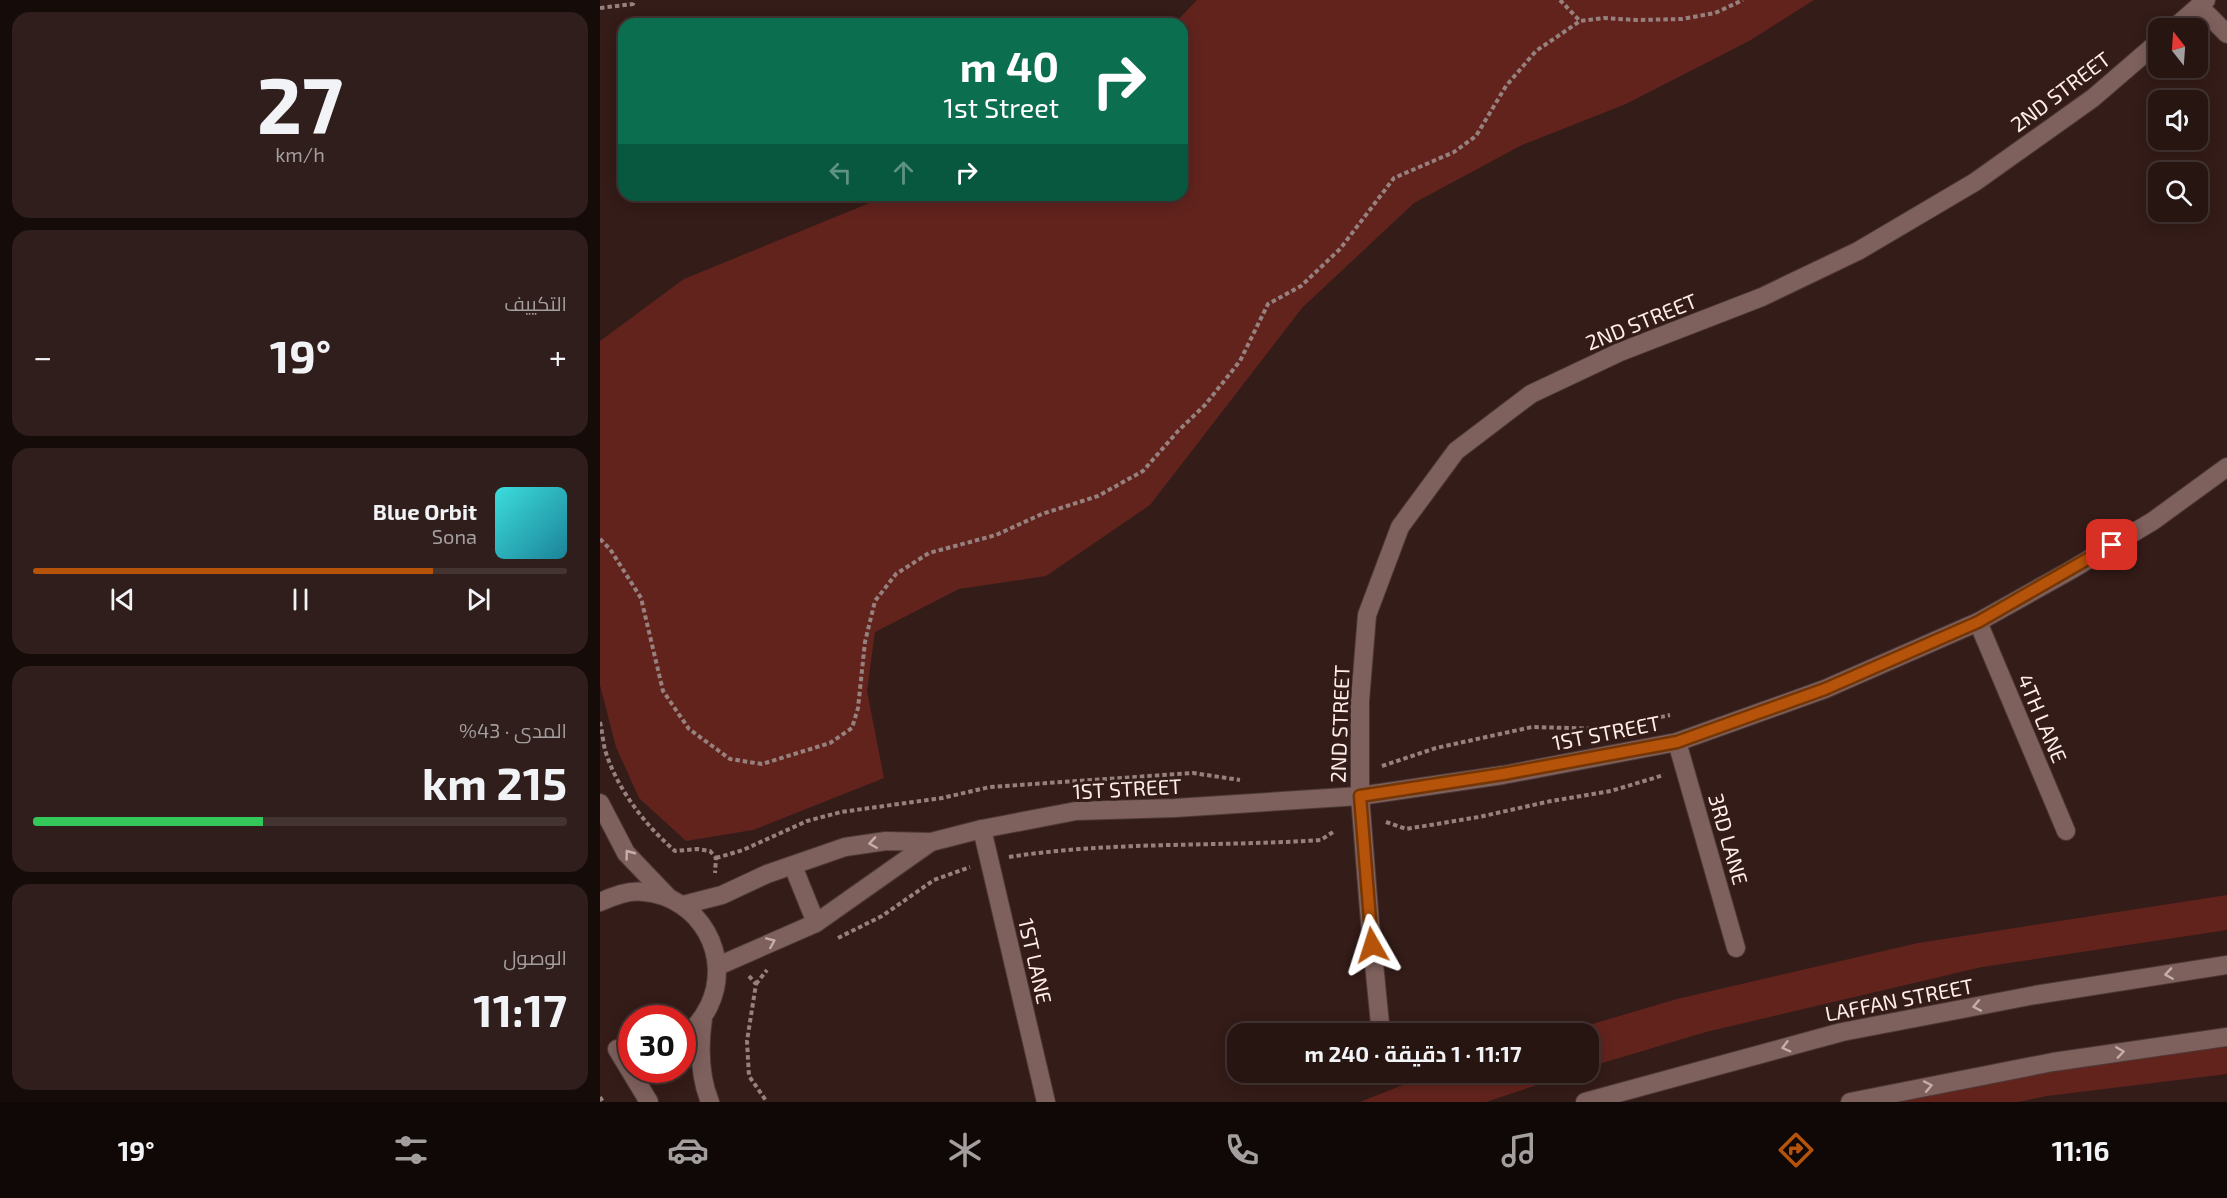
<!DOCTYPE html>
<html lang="ar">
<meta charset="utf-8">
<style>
:root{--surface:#271512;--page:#2f1e1b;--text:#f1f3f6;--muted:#a49f9f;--line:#433432;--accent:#b45309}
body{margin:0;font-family:"Exo 2",Cairo,sans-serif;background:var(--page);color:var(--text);direction:rtl;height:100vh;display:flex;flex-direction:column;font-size:22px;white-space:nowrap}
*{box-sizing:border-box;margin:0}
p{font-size:20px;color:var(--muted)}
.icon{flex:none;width:33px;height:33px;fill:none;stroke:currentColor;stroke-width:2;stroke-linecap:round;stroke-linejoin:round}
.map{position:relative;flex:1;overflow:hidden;direction:ltr}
.details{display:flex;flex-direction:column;gap:12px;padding:12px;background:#150c0a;width:600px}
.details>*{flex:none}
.guide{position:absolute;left:18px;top:18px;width:570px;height:183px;border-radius:18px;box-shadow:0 3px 15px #0003,0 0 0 2px var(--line);direction:rtl;background:#0b6e4f;color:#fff;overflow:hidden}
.needle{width:39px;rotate:343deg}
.fabs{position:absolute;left:1548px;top:18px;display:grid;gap:12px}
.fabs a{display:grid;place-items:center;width:60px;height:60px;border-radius:12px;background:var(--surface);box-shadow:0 3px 15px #0003,0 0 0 2px var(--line);font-size:30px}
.speed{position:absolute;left:18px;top:1005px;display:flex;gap:12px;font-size:30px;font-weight:700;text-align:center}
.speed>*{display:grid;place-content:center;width:78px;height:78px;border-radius:50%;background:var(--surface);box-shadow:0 3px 15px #0003,0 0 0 2px var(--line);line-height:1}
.speed .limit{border:9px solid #d22;background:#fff;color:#111}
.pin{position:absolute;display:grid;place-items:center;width:51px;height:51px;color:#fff;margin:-26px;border-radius:12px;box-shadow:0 3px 9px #0006}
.me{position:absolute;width:66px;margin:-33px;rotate:354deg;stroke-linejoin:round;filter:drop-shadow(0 0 4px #0008)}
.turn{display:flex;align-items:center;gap:21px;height:126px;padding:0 30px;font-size:27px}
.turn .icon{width:78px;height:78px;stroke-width:2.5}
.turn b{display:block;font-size:42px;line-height:51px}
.lanes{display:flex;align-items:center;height:57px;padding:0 30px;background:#0003;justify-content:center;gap:30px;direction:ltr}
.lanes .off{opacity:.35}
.big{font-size:45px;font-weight:700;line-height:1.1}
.details .tile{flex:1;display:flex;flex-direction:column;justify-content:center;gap:9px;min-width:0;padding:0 21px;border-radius:18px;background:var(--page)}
.details .dial{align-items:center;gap:0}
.dial b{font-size:78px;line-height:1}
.song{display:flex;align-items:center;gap:18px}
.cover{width:72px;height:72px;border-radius:9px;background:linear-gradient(135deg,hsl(180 70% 55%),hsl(190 70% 35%))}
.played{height:6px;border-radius:3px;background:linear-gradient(90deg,var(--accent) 75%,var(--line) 75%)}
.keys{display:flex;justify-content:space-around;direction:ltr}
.heat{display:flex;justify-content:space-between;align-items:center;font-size:33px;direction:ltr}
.charge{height:9px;border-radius:4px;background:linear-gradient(90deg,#34c759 43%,var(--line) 0)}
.trip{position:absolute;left:627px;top:1023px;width:372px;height:60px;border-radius:18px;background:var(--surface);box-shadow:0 3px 15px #0003,0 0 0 2px var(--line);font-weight:700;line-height:60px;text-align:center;direction:rtl}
.tabs{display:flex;height:96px;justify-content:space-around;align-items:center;background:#100807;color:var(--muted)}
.tabs .icon{width:42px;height:42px}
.tabs .active{color:var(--accent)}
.tabs b{font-size:27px;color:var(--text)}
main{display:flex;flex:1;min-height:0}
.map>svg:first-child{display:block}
.green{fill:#62231d}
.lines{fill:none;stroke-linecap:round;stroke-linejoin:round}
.minor-casing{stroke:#4d3937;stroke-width:20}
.tertiary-casing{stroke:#4d3937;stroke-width:20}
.path{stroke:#96817e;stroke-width:4;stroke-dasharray:4.5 3;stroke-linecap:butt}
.minor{stroke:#7e605c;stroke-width:18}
.tertiary{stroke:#7e605c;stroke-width:18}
.oneway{stroke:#c5aeaa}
.route-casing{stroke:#753606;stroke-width:15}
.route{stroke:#b45309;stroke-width:10}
.labels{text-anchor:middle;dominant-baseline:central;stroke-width:6;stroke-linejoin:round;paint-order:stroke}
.street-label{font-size:21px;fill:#ffedea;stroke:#341c18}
</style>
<main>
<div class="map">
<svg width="1627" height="1102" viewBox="0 0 1627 1102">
<rect width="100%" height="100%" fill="#341c18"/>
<g class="green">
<polygon points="597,0 1214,0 1149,41 1026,104 922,145 814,203 702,308 550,505 446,576 359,589 275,632 267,691 284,778 153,830 86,841 39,798 16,747 0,685 0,341 84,279 289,195 582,195 582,24 574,24"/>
<polygon points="1627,895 1627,930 1382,967 1106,1032 989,1067 988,1034 962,1033 1077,999 1318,943"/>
<polygon points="1627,1045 1627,1074 1447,1096 1418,1102 1285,1102 1455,1065"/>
<polygon points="836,1072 973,1072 973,1073 886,1102 760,1102"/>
</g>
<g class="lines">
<g class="minor-casing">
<g id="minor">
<polyline points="1599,6 1627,34"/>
<polyline points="1574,28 1606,0"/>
<polyline points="1378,622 1466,831"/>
<polyline points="1077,742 1136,948"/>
<polyline points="382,829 446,1102"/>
<polyline points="193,866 216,923"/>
<polyline points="83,905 122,895 167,874 245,847 286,841 331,842 382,829 476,811 575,808 760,796 903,775 1077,742 1225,689 1378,622 1471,570 1553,521 1627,467"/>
<polyline points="118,966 216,923 331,842"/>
<polyline points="781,1034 770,923 760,796 760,701 767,615 800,527 856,451 931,394 1020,352 1162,297 1258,251 1375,182 1493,98 1558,42"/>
</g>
</g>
<g class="tertiary-casing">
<g id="tertiary">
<polyline points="0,803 26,853 68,897"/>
<path d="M0,902c14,-6 28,-12 44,-10 56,5 89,64 65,114 -6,12 -15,24 -27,31"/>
<path d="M103,1018c-4,28 -4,57 7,84"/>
<polyline points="17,1049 49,1102"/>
<polyline points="985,1102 1242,1032 1435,995 1627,965"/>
<polyline points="1250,1102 1453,1062 1627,1037"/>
</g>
</g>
<g class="path">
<polyline points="960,0 980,21"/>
<polyline points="0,8 33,4 34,0"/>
<polyline points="0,539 10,549 41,598 63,691 89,729 130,759 162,764 230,743 252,728 258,708 265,642 275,601 296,574 329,553 396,535 442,514 498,496 543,471 578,431 605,405 640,361 668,304 701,286 740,249 794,178 854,152 876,136 906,86 936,51 980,21 1004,18 1036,20 1082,19 1115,13 1143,0"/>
<path d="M0,722c2,9 3,19 5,28 12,39 40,75 70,101l22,-2 13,2 6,7 -1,15"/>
<polyline points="782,766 836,748 932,727 1007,729 1070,715"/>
<polyline points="786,822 806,829 879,817 951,801 1011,791 1064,775"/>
<path d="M409,857c103,-16 208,-10 312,-17l12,-8"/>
<polyline points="116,858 143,850 207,821 241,812 342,798 390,787 593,773 640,780"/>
<polyline points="238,938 282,916 334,880 370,867"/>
<polyline points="149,976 156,984 147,1041 148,1059 149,1076 167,1102"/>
<polyline points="156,984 167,970"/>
<polyline points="0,1097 3,1102"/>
</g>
<use href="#minor" class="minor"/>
<use href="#tertiary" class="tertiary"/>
</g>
<defs><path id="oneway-chevron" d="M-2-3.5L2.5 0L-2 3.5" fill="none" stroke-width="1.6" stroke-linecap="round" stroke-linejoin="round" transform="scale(1.5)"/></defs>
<g class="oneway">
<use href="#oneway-chevron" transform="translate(273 843) rotate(171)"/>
<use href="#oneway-chevron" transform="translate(29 854) rotate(-127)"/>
<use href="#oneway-chevron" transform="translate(171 942) rotate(-23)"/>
<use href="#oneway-chevron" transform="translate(1569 974) rotate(171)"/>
<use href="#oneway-chevron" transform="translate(1377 1006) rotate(169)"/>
<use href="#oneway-chevron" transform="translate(1186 1047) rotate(165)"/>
<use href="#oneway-chevron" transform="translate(1520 1052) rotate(-8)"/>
<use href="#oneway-chevron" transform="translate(1328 1086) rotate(-11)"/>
</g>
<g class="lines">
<g class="route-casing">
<polyline id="route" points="772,945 760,796 903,774 1077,742 1225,689 1378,622 1512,545"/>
</g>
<use href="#route" class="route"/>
</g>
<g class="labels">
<g class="street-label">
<text transform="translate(1460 91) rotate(-37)">2ND STREET</text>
<text transform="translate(1041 321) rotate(-22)">2ND STREET</text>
<text transform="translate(1443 718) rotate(67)">4TH LANE</text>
<text transform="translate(739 724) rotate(-88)">2ND STREET</text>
<text transform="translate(1006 732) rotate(-11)">1ST STREET</text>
<text transform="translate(527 788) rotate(-3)">1ST STREET</text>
<text transform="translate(1129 839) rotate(74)">3RD LANE</text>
<text transform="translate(436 961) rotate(77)">1ST LANE</text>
<text transform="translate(1299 999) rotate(-11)">LAFFAN STREET</text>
</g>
</g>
</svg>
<div class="fabs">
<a><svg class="needle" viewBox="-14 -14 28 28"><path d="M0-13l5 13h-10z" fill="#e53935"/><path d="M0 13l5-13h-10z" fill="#a49f9f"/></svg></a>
<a><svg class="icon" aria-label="sound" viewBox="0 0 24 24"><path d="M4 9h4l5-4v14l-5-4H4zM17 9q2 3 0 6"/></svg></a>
<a><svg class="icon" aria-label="search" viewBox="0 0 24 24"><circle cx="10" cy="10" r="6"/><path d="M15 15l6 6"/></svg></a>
</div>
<div class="speed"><div class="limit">30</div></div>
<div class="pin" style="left:1512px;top:545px;background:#d93025"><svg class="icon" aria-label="arrive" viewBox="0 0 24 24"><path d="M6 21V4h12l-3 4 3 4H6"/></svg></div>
<svg class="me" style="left:772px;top:945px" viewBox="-20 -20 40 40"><path d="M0-17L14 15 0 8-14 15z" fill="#b45309" stroke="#fff" stroke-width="4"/></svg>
<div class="trip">11:17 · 1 دقيقة · 240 m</div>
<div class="guide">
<div class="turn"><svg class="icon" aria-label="right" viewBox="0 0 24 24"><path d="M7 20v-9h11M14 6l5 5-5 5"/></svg><div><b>40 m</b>1st Street</div></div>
<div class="lanes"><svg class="icon off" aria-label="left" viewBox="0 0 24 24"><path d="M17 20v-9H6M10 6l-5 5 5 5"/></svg><svg class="icon off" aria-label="ahead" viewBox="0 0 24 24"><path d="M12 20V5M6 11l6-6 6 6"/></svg><svg class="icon" aria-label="right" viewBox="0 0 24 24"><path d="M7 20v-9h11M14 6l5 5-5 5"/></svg></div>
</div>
</div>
<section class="details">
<div class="tile dial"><b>27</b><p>km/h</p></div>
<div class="tile"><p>التكييف</p>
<div class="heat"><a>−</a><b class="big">19°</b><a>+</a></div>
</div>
<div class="tile">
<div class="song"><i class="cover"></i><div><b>Blue Orbit</b><p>Sona</p></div></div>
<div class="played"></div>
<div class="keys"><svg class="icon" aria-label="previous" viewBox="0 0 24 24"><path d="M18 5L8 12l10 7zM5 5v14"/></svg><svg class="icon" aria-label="pause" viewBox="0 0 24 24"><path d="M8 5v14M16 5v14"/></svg><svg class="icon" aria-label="next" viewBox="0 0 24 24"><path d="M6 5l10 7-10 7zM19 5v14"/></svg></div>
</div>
<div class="tile"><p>المدى · 43%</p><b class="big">215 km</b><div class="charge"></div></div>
<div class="tile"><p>الوصول</p><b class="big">11:17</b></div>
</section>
</main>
<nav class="tabs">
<b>11:16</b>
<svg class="icon active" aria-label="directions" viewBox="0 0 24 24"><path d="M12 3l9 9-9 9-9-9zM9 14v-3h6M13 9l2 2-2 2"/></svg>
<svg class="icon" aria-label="music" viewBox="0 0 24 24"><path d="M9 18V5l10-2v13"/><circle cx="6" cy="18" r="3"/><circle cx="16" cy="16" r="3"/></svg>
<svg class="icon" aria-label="phone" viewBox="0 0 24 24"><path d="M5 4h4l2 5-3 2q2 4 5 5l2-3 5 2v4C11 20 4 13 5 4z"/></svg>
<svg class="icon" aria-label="climate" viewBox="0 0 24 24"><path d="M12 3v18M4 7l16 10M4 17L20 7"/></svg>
<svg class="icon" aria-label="car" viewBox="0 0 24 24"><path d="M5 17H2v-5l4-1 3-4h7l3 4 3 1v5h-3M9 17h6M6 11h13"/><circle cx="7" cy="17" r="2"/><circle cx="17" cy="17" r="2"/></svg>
<svg class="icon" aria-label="filters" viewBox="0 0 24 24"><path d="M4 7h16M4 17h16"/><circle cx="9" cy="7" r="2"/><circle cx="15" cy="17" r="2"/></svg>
<b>19°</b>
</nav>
